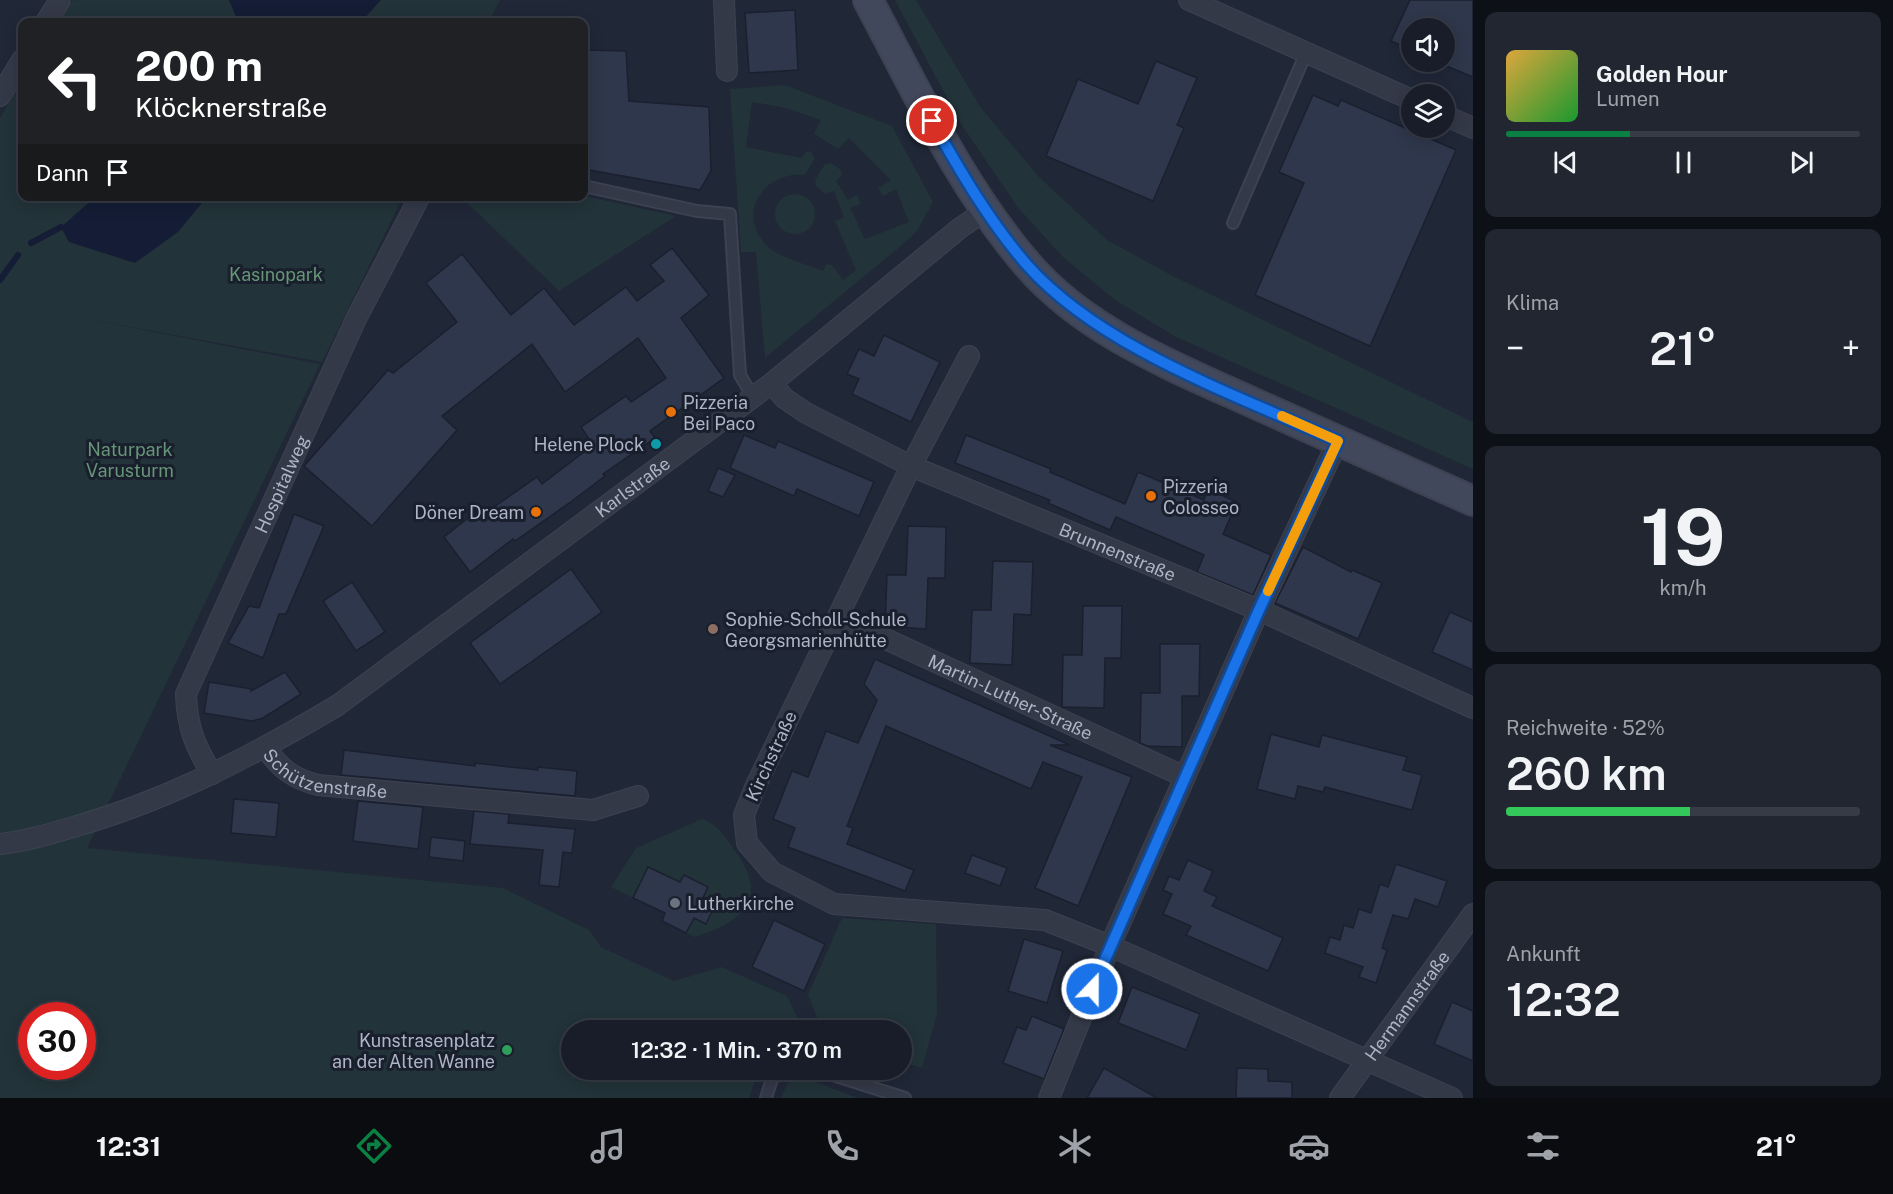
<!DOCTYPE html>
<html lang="de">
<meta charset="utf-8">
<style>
:root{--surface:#181d29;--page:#212631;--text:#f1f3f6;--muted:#9fa2a8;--line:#363b46;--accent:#0b8043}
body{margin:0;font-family:"Public Sans",sans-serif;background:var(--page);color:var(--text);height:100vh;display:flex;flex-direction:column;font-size:22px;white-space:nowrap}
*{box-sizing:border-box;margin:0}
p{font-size:20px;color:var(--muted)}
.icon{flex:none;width:33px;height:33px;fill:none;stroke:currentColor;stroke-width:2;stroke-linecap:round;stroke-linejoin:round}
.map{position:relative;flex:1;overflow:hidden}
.panel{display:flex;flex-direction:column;gap:12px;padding:12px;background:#0d1017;width:420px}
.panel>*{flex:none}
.hud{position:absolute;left:18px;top:18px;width:570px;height:183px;border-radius:12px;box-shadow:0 3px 15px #0003,0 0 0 2px var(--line);background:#202124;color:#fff;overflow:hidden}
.fabs{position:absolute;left:1401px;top:18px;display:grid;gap:12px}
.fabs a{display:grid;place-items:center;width:54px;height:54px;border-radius:50%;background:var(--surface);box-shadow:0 3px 15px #0003,0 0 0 2px var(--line);font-size:30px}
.speed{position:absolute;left:18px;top:1002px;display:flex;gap:12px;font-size:30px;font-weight:700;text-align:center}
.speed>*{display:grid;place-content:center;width:78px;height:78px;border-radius:50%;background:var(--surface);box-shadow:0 3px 15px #0003,0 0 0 2px var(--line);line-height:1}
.speed .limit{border:9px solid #d22;background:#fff;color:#111}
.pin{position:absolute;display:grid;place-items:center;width:51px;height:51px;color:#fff;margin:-26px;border:3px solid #fff;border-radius:50%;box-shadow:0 2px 6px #0007}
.me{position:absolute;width:66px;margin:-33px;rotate:22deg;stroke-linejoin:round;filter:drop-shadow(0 0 4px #0008)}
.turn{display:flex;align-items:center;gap:21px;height:126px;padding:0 18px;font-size:27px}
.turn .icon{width:78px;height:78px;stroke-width:2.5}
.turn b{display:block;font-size:42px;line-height:51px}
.then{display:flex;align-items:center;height:57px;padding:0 18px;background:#0003;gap:12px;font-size:22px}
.big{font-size:45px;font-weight:600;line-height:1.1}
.panel .tile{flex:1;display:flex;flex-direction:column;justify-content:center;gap:9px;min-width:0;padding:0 21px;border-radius:12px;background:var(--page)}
.panel .dial{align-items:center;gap:0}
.dial b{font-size:78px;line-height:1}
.song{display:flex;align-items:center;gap:18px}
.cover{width:72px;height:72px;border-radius:9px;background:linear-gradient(135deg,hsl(40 70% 55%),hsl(130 70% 35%))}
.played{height:6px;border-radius:3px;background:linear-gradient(90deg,var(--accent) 35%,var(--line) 35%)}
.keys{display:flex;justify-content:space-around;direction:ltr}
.heat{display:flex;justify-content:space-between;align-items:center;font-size:33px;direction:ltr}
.charge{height:9px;border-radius:4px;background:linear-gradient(90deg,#34c759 52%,var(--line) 0)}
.trip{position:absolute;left:561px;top:1020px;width:351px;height:60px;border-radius:30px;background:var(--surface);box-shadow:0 3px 15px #0003,0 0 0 2px var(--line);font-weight:600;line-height:60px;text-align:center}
.tab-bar{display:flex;height:96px;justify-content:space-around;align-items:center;background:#0a0c10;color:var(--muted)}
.tab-bar .icon{width:42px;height:42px}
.tab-bar .selected{color:var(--accent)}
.tab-bar b{font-size:27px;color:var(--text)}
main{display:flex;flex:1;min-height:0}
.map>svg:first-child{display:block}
.green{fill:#223339;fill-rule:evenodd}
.water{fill:#141d35}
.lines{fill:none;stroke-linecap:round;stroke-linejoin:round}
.stream{stroke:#141d35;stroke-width:6}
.building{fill:#2f374c;stroke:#1b202f;stroke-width:1.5}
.service-casing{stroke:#3d4252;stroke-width:14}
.minor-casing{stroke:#3d4252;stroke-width:22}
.secondary-casing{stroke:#3d4252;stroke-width:32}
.service{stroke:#343948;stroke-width:10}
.minor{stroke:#343948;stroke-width:20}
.secondary{stroke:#42485b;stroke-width:28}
.route-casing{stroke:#114b97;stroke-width:15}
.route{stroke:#1a73e8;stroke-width:10}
.slow{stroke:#f59e0b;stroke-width:10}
.food-dot{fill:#e8710a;stroke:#191f2c;stroke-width:2}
.culture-dot{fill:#0f9aa8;stroke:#191f2c;stroke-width:2}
.education-dot{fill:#8d6e63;stroke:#191f2c;stroke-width:2}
.worship-dot{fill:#6b7280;stroke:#191f2c;stroke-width:2}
.leisure-dot{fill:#2e9e5b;stroke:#191f2c;stroke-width:2}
.labels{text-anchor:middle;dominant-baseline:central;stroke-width:6;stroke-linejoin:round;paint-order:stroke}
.park-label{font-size:18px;fill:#669577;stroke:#191f2c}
.poi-label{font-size:18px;fill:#aeb4c5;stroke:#191f2c;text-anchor:start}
.street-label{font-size:18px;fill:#aeb4c5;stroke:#191f2c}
</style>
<main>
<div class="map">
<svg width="1473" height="1098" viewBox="0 0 1473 1098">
<rect width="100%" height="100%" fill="#202737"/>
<g class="green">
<polygon points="73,0 500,0 489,22 59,22"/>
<polygon points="895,0 916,0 981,108 1040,178 1107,240 1173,276 1473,422 1473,469 1176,337 1115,300 1063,257 1019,209 961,124"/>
<path d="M22,81v115l381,1 -81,165 -235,-43 233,45 -233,484 416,40 86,42 12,17 73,34 48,-14 65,29 12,25 -2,9h-225v40h187l-10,28h-749v-980zM32,1016h50v50h-50z"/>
<path d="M785,85l107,41 41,76 -16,29 -15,14 -137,113 -9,-106h-15l-11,-163zM752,102l34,6 35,12 -7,14 24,15 11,-11 42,42 -13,8 5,8 13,-7 13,33 -44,17 -15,-31 11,-4 -4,-9 -9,5 -12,-19 6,-6 -1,-5 -10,-7 -6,1 -10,16 1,6 9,8 9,-3 10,26 -9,4 21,49 -13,10 -11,-15 -6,-1 -3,7c-16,-7 -43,-13 -56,-25 -31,-31 -5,-75 38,-71l10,-17 -4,-7 -5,1 -4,6 -56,-11z"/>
<circle cx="795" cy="214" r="20"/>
<polygon points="584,196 676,216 559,291 461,197"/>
<path d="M702,819c17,6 23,18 33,32 36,48 7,71 -40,86l-9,-4 8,-15 12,6 9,-18 -13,-6 6,-13 -24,-12 -4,7 -31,-15 -16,31 -22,-11 25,-39z"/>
<polygon points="842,918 936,924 937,1014 922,1068 902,1062 902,1030 814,1030 817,1017 808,995"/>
<polygon points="792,1073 858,1098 781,1098"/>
</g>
<g class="water">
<polygon points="229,0 381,0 361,22 238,22"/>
<polygon points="95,197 95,196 207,197 178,232 135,263 69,242 61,227"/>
</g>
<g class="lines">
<g class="stream">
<polyline points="31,243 61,227"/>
<polyline points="0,280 18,255"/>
</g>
</g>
<g class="building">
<polygon points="1410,0 1473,0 1473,77 1444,65 1444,28 1412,28 1412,50 1391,41"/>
<polygon points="795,10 798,70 749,73 745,13"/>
<polygon points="584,50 626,51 629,101 709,107 711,171 700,190 584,169"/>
<polygon points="1156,61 1197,78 1177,125 1184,128 1153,201 1046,156 1078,79 1138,104"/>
<polygon points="1313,95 1338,106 1341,100 1456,150 1370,346 1255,295 1304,183 1279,172"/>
<polygon points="672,248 709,295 681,318 724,378 650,431 655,438 603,474 605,476 572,501 515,541 513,539 470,572 444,537 477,511 481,516 537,477 542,484 593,445 581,427 626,396 631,402 666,378 638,338 565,392 532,344 442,416 457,430 372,526 304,466 388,370 393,373 457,322 426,283 462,254 511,315 544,288 574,325 626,287 637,301 664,281 650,265"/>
<polygon points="884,335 940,362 911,422 852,394 859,379 847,374 859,349 874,356"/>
<polygon points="744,435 775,448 778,441 874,482 859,516 797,489 794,496 730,468"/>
<polygon points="966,435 1051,469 1050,472 1125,504 1138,472 1204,500 1208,489 1237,502 1223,534 1271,555 1253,595 1197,572 1204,555 1116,517 1110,530 1048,503 1050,500 955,463"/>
<polygon points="718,468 735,475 723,497 708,491"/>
<polygon points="294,514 324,526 286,614 279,614 263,658 228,643 249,606 259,608"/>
<polygon points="908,526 946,527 945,578 928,578 926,629 885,626 887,575 906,575"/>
<polygon points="1303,547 1351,572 1352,570 1382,583 1358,639 1275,603"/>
<polygon points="993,561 1033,562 1031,615 1014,614 1012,665 970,663 972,610 991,610"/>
<polygon points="571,569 602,612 500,684 470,643"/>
<polygon points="352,582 385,632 356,651 323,601"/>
<polygon points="1083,606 1122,606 1121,658 1105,658 1104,708 1062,707 1063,655 1082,655"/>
<polygon points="1450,612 1473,622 1473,670 1432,652"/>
<polygon points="1160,644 1200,644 1199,696 1182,696 1182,747 1147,746 1140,743 1141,693 1160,693"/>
<polygon points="875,659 1070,745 1050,745 1132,777 1078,906 1035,888 1082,777 1043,762 1031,789 886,726 847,826 853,828 847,844 914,870 905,891 788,847 795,828 773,819 792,771 808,777 826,731 858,743 877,700 864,684"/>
<polygon points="285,672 301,694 263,718 252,721 204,713 209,682 252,689 251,691"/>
<polygon points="1271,734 1319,747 1322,735 1407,757 1403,770 1422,775 1412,810 1325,787 1323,792 1298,786 1295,799 1257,789"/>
<polygon points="344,750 475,766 475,763 538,770 538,767 577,771 575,796 341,775"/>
<polygon points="234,799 279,803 276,837 231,833"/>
<polygon points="358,801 423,807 418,849 353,841"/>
<polygon points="474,811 509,814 508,823 575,829 572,853 563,852 559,887 539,885 543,850 470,844"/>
<polygon points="431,837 465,841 463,861 429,857"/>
<polygon points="972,855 1007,868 1000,886 965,873"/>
<polygon points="1188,860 1213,871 1204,891 1217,897 1212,906 1283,938 1268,971 1186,935 1191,926 1163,914 1172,894 1163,890 1169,876 1179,880"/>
<polygon points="1396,864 1447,881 1438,907 1415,899 1408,919 1393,915 1382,948 1387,950 1376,983 1359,977 1363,967 1325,953 1330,937 1340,940 1344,925 1353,928 1359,909 1371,913 1380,884 1388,887"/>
<polygon points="648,867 680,882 684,875 708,887 702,900 715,905 706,924 694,918 686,933 662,921 665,913 633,898"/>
<polygon points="774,920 825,944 804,991 752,967"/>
<polygon points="1024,939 1063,951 1047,1003 1008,991"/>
<polygon points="1132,987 1200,1014 1186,1050 1118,1023"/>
<polygon points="1452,1002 1473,1011 1473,1061 1434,1044"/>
<polygon points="1032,1016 1064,1029 1044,1079 1003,1063 1017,1027 1026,1030"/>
<polygon points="1104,1068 1157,1098 1087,1098"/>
<polygon points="1237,1068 1268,1069 1268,1081 1292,1082 1292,1098 1236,1098"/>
</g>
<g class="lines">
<g class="service-casing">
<g id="service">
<polyline points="584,186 697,211 730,214 740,375 753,397"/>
<polyline points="1233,223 1306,53"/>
<polyline points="817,1070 905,1098"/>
<polyline points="766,1098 772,1079 785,1070"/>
</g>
</g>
<g class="minor-casing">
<g id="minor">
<polyline points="724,0 727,71"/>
<polyline points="1189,0 1412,100"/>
<polyline points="46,22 60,0"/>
<polyline points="0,96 22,60"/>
<polyline points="1444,115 1473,128"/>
<polyline points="969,356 911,466 756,785 744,815 747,843 772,872 834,904 1045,920 1110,946 1452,1098"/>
<path id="s1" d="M772,383l12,15 22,15 105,53 348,144 214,98"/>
<path id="s2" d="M838,617l347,160"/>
<path id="s3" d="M266,748c14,21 28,31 52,37l275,25 45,-14"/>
<path id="s4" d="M212,774c-17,-28 -25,-47 -26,-80l170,-375 64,-123"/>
<path id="s5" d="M0,844c28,-3 53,-11 80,-19 92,-27 176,-71 258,-120l434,-322 188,-155 25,-17"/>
<polyline points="1049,1098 1110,946 1259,610 1338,441"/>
<path id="s6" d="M1340,1098l133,-184"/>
</g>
</g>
<g class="secondary-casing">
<path id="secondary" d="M868,0c48,90 92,186 159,264 59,69 150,104 231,141 71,32 143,64 215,96"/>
</g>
<use href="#service" class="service"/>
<use href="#minor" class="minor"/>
<use href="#secondary" class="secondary"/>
</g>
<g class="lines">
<g class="route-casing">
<path id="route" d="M932,121c28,50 57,100 95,144 75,84 210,130 311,176l-79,169 -167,379"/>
</g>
<use href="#route" class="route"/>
<polyline class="slow" points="1268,591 1338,441 1282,416"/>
</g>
<g class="food-dot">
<circle cx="671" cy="412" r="6"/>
<circle cx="1151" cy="496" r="6"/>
<circle cx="536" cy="512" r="6"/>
</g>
<circle class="culture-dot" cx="656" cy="444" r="6"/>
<circle class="education-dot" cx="713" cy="629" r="6"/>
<circle class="worship-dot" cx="675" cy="903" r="6"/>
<circle class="leisure-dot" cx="507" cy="1050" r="6"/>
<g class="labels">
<g class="park-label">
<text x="276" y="274">Kasinopark</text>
<text x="130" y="449">Naturpark<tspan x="130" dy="21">Varusturm</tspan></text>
</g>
<g class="poi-label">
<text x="683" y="402">Pizzeria<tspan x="683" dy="21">Bei Paco</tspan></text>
<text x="644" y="444" text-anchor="end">Helene Plock</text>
<text x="1163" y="486">Pizzeria<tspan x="1163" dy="21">Colosseo</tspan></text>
<text x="524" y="512" text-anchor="end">Döner Dream</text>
<text x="725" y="619">Sophie-Scholl-Schule<tspan x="725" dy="21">Georgsmarienhütte</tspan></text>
<text x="687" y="903">Lutherkirche</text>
<text x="495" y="1040" text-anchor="end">Kunstrasenplatz<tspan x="495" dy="21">an der Alten Wanne</tspan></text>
</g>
<g class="street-label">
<text stroke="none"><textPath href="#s4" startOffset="316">Hospitalweg</textPath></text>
<text stroke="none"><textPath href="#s5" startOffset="734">Karlstraße</textPath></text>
<text stroke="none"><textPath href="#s1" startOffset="387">Brunnenstraße</textPath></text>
<text stroke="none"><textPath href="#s2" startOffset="190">Martin-Luther-Straße</textPath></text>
<text transform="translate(771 756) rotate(-65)">Kirchstraße</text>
<text stroke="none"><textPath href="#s3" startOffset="69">Schützenstraße</textPath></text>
<text stroke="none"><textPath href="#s6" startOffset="114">Hermannstraße</textPath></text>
</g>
</g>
</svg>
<div class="fabs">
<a><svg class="icon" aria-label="sound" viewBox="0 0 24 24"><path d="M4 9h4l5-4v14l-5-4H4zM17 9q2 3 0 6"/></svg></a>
<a><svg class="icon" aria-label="layers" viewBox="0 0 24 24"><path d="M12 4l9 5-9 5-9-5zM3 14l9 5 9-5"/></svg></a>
</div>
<div class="speed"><div class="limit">30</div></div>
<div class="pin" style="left:932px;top:121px;background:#d93025"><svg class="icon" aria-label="arrive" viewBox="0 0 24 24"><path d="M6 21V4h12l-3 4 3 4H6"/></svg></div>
<svg class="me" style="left:1092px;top:989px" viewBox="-20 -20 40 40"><circle r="17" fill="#1a73e8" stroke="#fff" stroke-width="3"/><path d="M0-11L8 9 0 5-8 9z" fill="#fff"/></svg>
<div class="trip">12:32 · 1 Min. · 370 m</div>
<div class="hud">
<div class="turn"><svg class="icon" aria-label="left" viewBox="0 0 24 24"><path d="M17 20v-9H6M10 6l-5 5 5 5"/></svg><div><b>200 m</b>Klöcknerstraße</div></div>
<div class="then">Dann<svg class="icon" aria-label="arrive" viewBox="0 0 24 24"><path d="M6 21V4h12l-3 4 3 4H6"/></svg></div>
</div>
</div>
<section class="panel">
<div class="tile">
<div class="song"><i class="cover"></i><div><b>Golden Hour</b><p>Lumen</p></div></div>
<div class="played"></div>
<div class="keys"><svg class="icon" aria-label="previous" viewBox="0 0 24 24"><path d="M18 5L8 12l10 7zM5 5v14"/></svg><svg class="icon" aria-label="pause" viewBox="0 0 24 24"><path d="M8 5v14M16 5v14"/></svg><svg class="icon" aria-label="next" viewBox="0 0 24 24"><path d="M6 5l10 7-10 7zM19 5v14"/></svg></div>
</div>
<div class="tile"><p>Klima</p>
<div class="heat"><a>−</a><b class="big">21°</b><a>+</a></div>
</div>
<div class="tile dial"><b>19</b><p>km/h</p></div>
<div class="tile"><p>Reichweite · 52%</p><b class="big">260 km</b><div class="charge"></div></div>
<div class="tile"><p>Ankunft</p><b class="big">12:32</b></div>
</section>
</main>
<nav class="tab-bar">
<b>12:31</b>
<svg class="icon selected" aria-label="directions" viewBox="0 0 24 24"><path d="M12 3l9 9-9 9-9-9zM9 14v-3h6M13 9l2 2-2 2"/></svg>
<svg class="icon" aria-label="music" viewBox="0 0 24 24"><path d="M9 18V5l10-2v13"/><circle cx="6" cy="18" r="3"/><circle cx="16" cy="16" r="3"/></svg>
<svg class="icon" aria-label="phone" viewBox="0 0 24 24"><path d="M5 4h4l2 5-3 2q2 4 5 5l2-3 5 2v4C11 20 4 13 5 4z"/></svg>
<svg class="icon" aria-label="climate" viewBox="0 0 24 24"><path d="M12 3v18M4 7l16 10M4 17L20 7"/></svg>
<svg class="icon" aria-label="car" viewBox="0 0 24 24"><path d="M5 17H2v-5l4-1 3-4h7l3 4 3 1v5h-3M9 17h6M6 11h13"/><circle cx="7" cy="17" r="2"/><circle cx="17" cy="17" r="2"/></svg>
<svg class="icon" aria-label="filters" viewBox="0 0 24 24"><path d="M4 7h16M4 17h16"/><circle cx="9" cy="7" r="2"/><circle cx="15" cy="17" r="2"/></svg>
<b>21°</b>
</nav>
